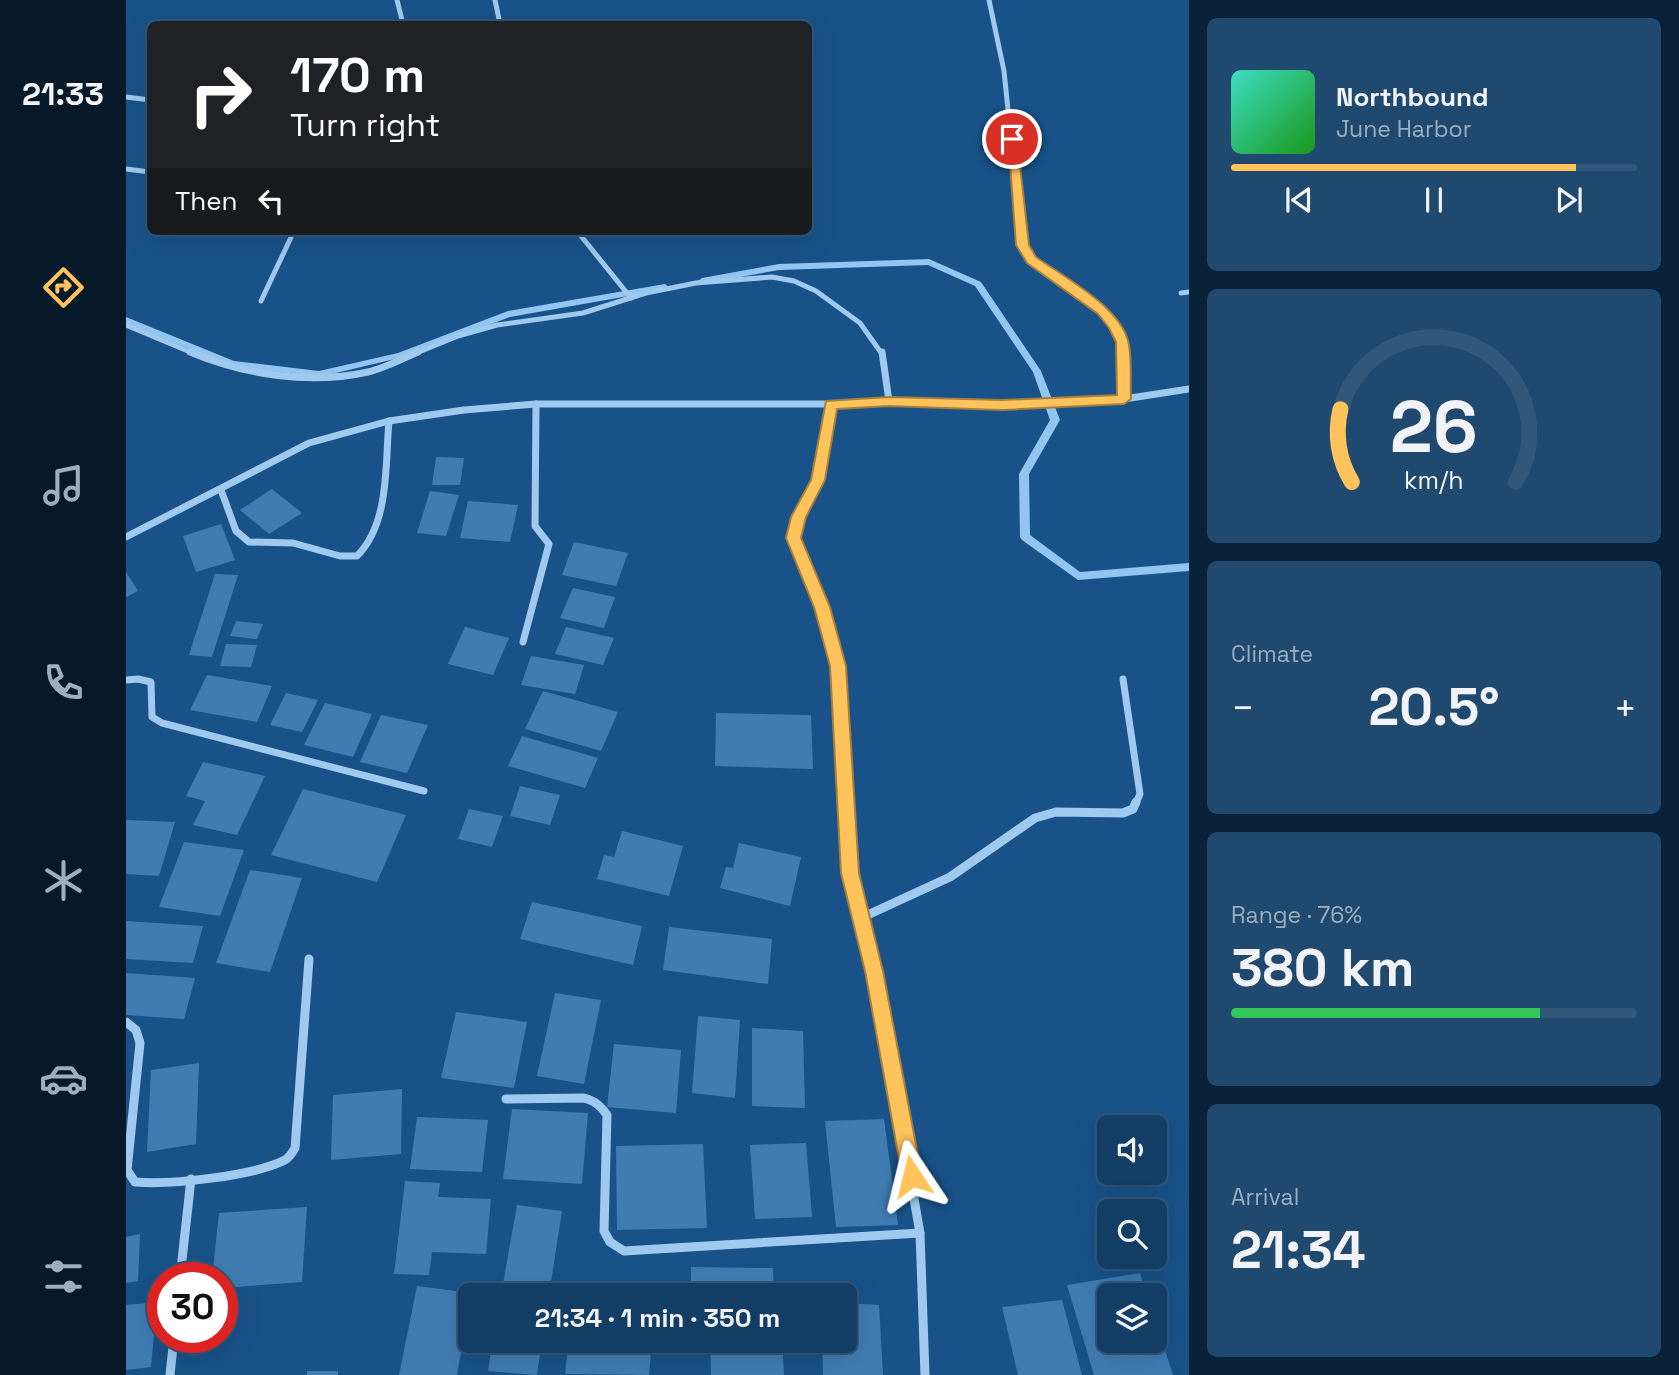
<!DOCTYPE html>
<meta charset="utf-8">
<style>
:root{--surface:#123e66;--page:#1f496f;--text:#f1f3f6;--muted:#9caebf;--line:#31577a;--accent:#ffc35c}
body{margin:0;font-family:"Space Grotesk",sans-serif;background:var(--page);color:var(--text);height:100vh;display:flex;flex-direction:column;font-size:26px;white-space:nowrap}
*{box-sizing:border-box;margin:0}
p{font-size:23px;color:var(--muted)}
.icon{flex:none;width:38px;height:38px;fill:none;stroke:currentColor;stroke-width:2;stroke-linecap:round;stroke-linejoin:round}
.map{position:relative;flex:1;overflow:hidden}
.details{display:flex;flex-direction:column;gap:18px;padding:18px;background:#0a2238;width:490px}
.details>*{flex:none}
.banner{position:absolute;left:21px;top:21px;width:665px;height:214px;border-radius:10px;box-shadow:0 7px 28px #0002,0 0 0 2px var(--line);background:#202124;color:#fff;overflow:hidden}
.fabs{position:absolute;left:971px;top:1115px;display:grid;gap:14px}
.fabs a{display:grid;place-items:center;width:70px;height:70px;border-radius:10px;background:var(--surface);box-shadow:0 7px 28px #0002,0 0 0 2px var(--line);font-size:35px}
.speed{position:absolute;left:21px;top:1262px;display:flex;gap:14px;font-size:35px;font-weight:700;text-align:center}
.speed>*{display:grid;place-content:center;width:91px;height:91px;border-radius:50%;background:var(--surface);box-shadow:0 7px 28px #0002,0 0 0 2px var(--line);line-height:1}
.speed .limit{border:10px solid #d22;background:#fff;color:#111}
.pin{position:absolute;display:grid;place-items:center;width:60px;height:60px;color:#fff;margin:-30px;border:4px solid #fff;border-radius:50%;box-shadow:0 2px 7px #0007}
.me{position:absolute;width:77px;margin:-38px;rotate:350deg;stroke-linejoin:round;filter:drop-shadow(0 0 5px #0008)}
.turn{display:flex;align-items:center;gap:24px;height:147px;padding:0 28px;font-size:32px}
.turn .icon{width:91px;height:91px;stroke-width:2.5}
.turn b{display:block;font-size:49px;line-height:60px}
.then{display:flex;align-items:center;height:66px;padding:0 28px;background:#0003;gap:14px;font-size:26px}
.big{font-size:52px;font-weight:600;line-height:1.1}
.details .tile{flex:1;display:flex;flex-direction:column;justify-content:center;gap:10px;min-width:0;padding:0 24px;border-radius:10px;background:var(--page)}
.details .dial{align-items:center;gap:0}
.dial svg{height:182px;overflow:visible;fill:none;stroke:var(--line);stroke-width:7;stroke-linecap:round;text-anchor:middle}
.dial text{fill:var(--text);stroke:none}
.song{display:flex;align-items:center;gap:21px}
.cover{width:84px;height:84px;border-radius:10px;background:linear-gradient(135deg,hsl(170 70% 55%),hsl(120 70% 35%))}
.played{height:7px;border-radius:4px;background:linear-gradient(90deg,var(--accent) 85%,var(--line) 85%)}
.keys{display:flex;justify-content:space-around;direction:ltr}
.heat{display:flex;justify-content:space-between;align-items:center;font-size:38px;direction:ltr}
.charge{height:10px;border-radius:5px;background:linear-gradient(90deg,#34c759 76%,var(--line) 0)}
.trip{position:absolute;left:332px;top:1283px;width:399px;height:70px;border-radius:10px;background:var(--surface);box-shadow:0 7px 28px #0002,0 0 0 2px var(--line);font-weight:600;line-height:70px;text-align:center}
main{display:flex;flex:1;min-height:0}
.menu{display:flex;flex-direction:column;width:126px;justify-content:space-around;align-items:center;background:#071929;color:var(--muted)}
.menu .icon{width:49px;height:49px}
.menu .on{color:var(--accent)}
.menu b{font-size:32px;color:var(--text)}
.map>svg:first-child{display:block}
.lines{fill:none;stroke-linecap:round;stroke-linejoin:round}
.stream{fill:#92c5f0;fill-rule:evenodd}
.building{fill:#407cb2}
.minor-far2{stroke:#9fc9ee;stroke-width:5}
.minor-far1{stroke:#9fc9ee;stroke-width:7}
.minor{stroke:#9fc9ee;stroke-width:9}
.route{fill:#ffc35c;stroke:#a67f3c;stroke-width:2}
</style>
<main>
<nav class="menu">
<b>21:33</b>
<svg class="icon on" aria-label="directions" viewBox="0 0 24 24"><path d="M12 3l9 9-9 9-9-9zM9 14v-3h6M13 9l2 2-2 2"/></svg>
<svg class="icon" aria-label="music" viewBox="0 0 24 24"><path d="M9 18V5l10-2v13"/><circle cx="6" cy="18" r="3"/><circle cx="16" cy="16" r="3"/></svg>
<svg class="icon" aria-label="phone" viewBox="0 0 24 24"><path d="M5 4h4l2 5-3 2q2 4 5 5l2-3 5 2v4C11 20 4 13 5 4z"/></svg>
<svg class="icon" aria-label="climate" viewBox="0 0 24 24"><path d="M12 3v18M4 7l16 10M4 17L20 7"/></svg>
<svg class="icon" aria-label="car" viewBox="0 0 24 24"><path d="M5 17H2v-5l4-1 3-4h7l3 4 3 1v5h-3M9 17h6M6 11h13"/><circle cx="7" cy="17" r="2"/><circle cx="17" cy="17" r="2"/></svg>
<svg class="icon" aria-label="filters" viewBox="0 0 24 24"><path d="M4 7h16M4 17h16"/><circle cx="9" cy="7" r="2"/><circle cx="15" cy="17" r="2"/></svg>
</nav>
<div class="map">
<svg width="1063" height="1375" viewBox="0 0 1063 1375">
<rect width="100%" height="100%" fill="#185288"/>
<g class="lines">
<g class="stream">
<polygon points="803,259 855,282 915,371 934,420 903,474 904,535 954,572 1063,563 1063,571 952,580 896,540 894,537 893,474 924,420 907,372 849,286 802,265 653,270 576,284 572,281 576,278 653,264"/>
<polygon points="539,284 543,287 542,289 384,317 277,357 193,377 107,367 0,323 0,317 108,361 193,371 272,353 382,311"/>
</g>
</g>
<g class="building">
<polygon points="310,457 338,458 334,485 306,485"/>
<polygon points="146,489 176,513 143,534 114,510"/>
<polygon points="304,491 333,495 320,536 291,533"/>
<polygon points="342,501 392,505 384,542 334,538"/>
<polygon points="95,524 109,560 70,572 57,536"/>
<polygon points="448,542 502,553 490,586 436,575"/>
<polygon points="0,572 12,591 0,597"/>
<polygon points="89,574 112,575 86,657 63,655"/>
<polygon points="447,588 489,597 478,628 434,618"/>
<polygon points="110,621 137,624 131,639 104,636"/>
<polygon points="339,627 383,638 367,675 322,664"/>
<polygon points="440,627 488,638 477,665 429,654"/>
<polygon points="100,644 131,645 125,667 94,666"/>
<polygon points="405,656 458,665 449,694 395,685"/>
<polygon points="81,675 146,686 131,722 64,710"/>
<polygon points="417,691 492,712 475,751 399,729"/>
<polygon points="160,693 192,700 176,732 144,725"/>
<polygon points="199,703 246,714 227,757 178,745"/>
<polygon points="590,713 685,715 687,769 589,766"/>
<polygon points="255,715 302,725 281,773 234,762"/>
<polygon points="396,736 472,758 459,788 382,766"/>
<polygon points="77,762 139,776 111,835 67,825 79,801 60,796"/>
<polygon points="394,786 434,795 424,825 384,816"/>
<polygon points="177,789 280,815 251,882 145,855"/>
<polygon points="343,809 377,816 366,847 332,839"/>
<polygon points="0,820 49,822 33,876 0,874"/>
<polygon points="496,831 557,846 543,896 471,879 478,855 488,857"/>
<polygon points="58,842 118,850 94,916 33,907"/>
<polygon points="613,843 675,857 664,906 594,888 600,867 607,868"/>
<polygon points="124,870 176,878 144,972 90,963"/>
<polygon points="406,902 516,926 507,965 394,939"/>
<polygon points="0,921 77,926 67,963 0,959"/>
<polygon points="543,927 646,939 642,984 537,970"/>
<polygon points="0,973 69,978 58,1019 0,1015"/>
<polygon points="429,993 475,1000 458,1084 411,1076"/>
<polygon points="330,1012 401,1022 388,1088 315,1078"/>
<polygon points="572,1016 614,1020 609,1098 566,1093"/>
<polygon points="626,1028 677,1031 679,1108 626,1106"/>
<polygon points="488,1044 555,1050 550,1113 481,1107"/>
<polygon points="73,1063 70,1144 21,1152 25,1070"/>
<polygon points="276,1089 275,1154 205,1160 207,1095"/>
<polygon points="386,1109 462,1113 456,1184 377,1179"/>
<polygon points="291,1117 362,1120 356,1172 284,1169"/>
<polygon points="758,1119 772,1225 710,1227 699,1121"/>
<polygon points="680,1143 686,1217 629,1219 624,1145"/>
<polygon points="577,1144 581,1228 491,1230 490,1146"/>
<polygon points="279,1181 314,1183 312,1197 365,1199 360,1254 306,1252 303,1275 268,1274"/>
<polygon points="391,1205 436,1211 423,1295 375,1295"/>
<polygon points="181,1207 176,1282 96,1288 96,1278 86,1278 93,1213"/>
<polygon points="14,1234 12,1281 0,1283 0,1237"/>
<polygon points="565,1267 647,1268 648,1295 565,1295"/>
<polygon points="1014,1273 1021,1295 984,1295 984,1340 1029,1340 1030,1322 1047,1375 968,1375 941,1285"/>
<polygon points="451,1281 531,1291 531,1295 449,1295"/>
<polygon points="291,1286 345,1293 331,1375 273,1375"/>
<polygon points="936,1300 956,1375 892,1375 876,1307"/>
<polygon points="31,1302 25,1367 0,1370 0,1305"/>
<polygon points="719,1303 753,1305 757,1375 697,1375 696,1340 719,1340"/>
<polygon points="367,1340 416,1340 411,1375 362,1371"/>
<polygon points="443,1340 526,1340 523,1375 439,1374"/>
<polygon points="584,1340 656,1340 658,1375 585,1375"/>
<rect x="181" y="1371" width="31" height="4"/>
</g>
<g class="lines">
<g class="minor-far2">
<polyline points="271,0 277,24"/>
<polyline points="369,0 374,24"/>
<polyline points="863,0 878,71 896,245 920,271 981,316 991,329 997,354"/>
<polyline points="0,97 24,100"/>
<polyline points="0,169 24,172"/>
<polyline points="451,231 505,298"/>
<polyline points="1055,293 1063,292"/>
<polyline points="135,301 168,231"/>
<polyline points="0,325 69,354"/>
<polyline points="288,354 332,336 371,325 457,313 520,293 570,283 646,277 668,281 690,291 734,323 756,354"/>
</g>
<g class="minor-far1">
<path d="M64,352c55,23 120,33 178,20 17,-4 34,-13 50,-20"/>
<polyline points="756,352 763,401"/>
<polyline points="997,352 998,399"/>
<polyline points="705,404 692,480 673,517 668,538 696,607 712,666 720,803"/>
<path d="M95,490l15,41 13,11 44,1 47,13h17c33,-33 28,-92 32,-135"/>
<polyline points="0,537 183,443 263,421 338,410 410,404 705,404 763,401 931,404 998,399 1063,389"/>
<polyline points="397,642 423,544 409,526 410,404"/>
<polyline points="997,679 1014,794 1010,803"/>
<polyline points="0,680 12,679 25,682 26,717 36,723 298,791"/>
</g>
<g class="minor">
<polyline points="720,802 724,873 748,971 794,1233 799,1375"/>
<polyline points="735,918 824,877 909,818 930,812 997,813 1007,809 1010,802"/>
<path d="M0,1022l10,8 4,13 -13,127 8,12c36,3 118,-6 150,-22 5,-3 7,-7 10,-12l14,-189"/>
<path d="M380,1099l78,-1c11,3 17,8 23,17l-3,116 6,11 14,9 296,-18"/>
<polyline points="54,1278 65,1179"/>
<polyline points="44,1375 48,1337"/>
</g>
</g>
<path class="route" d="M882,137l9,2 12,106 7,12c28,20 87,51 93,88 3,17 1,36 2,54l-7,5 -122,6 -113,-4 -52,3 -12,71 -19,37 -5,21 29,69 16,59 13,207 24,98 39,205 -3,7 -7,3 -7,-3 -3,-7 -37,-205 -24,-98 -11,-207 -16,-59 -28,-69 5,-21 20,-37 15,-79 63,-4 113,3 115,-5 -1,-53 -7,-14 -11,-14 -71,-51 -11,-18z"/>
</svg>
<div class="fabs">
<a><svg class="icon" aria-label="sound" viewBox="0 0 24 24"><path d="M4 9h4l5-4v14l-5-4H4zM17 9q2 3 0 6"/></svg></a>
<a><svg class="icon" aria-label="search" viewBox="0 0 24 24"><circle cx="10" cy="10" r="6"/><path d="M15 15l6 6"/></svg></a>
<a><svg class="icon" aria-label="layers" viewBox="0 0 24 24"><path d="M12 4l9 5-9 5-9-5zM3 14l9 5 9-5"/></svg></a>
</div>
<div class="speed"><div class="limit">30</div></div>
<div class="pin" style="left:886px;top:139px;background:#d93025"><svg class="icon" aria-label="arrive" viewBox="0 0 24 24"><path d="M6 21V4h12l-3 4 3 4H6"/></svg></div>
<svg class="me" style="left:786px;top:1176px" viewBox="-20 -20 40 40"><path d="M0-17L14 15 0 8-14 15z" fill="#ffc35c" stroke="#fff" stroke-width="4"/></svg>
<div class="trip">21:34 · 1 min · 350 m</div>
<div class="banner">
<div class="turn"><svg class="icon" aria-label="right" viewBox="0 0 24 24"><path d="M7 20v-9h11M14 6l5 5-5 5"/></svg><div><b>170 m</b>Turn right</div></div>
<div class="then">Then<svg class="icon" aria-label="left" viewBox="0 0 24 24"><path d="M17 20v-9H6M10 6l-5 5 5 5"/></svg></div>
</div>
</div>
<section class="details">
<div class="tile">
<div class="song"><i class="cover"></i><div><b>Northbound</b><p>June Harbor</p></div></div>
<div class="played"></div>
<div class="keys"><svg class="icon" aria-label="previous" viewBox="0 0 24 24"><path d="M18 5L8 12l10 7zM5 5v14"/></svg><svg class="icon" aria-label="pause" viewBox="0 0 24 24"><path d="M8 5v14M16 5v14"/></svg><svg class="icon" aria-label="next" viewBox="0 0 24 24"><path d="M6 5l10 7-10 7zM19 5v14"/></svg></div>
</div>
<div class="tile dial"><svg viewBox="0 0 100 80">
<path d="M14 69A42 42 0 1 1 86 69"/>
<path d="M14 69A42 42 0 0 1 9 37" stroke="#ffc35c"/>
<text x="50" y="56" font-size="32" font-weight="700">26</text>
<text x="50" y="72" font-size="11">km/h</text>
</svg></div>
<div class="tile"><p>Climate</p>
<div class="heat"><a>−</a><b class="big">20.5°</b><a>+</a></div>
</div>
<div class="tile"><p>Range · 76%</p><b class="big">380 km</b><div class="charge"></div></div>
<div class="tile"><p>Arrival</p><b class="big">21:34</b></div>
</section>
</main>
